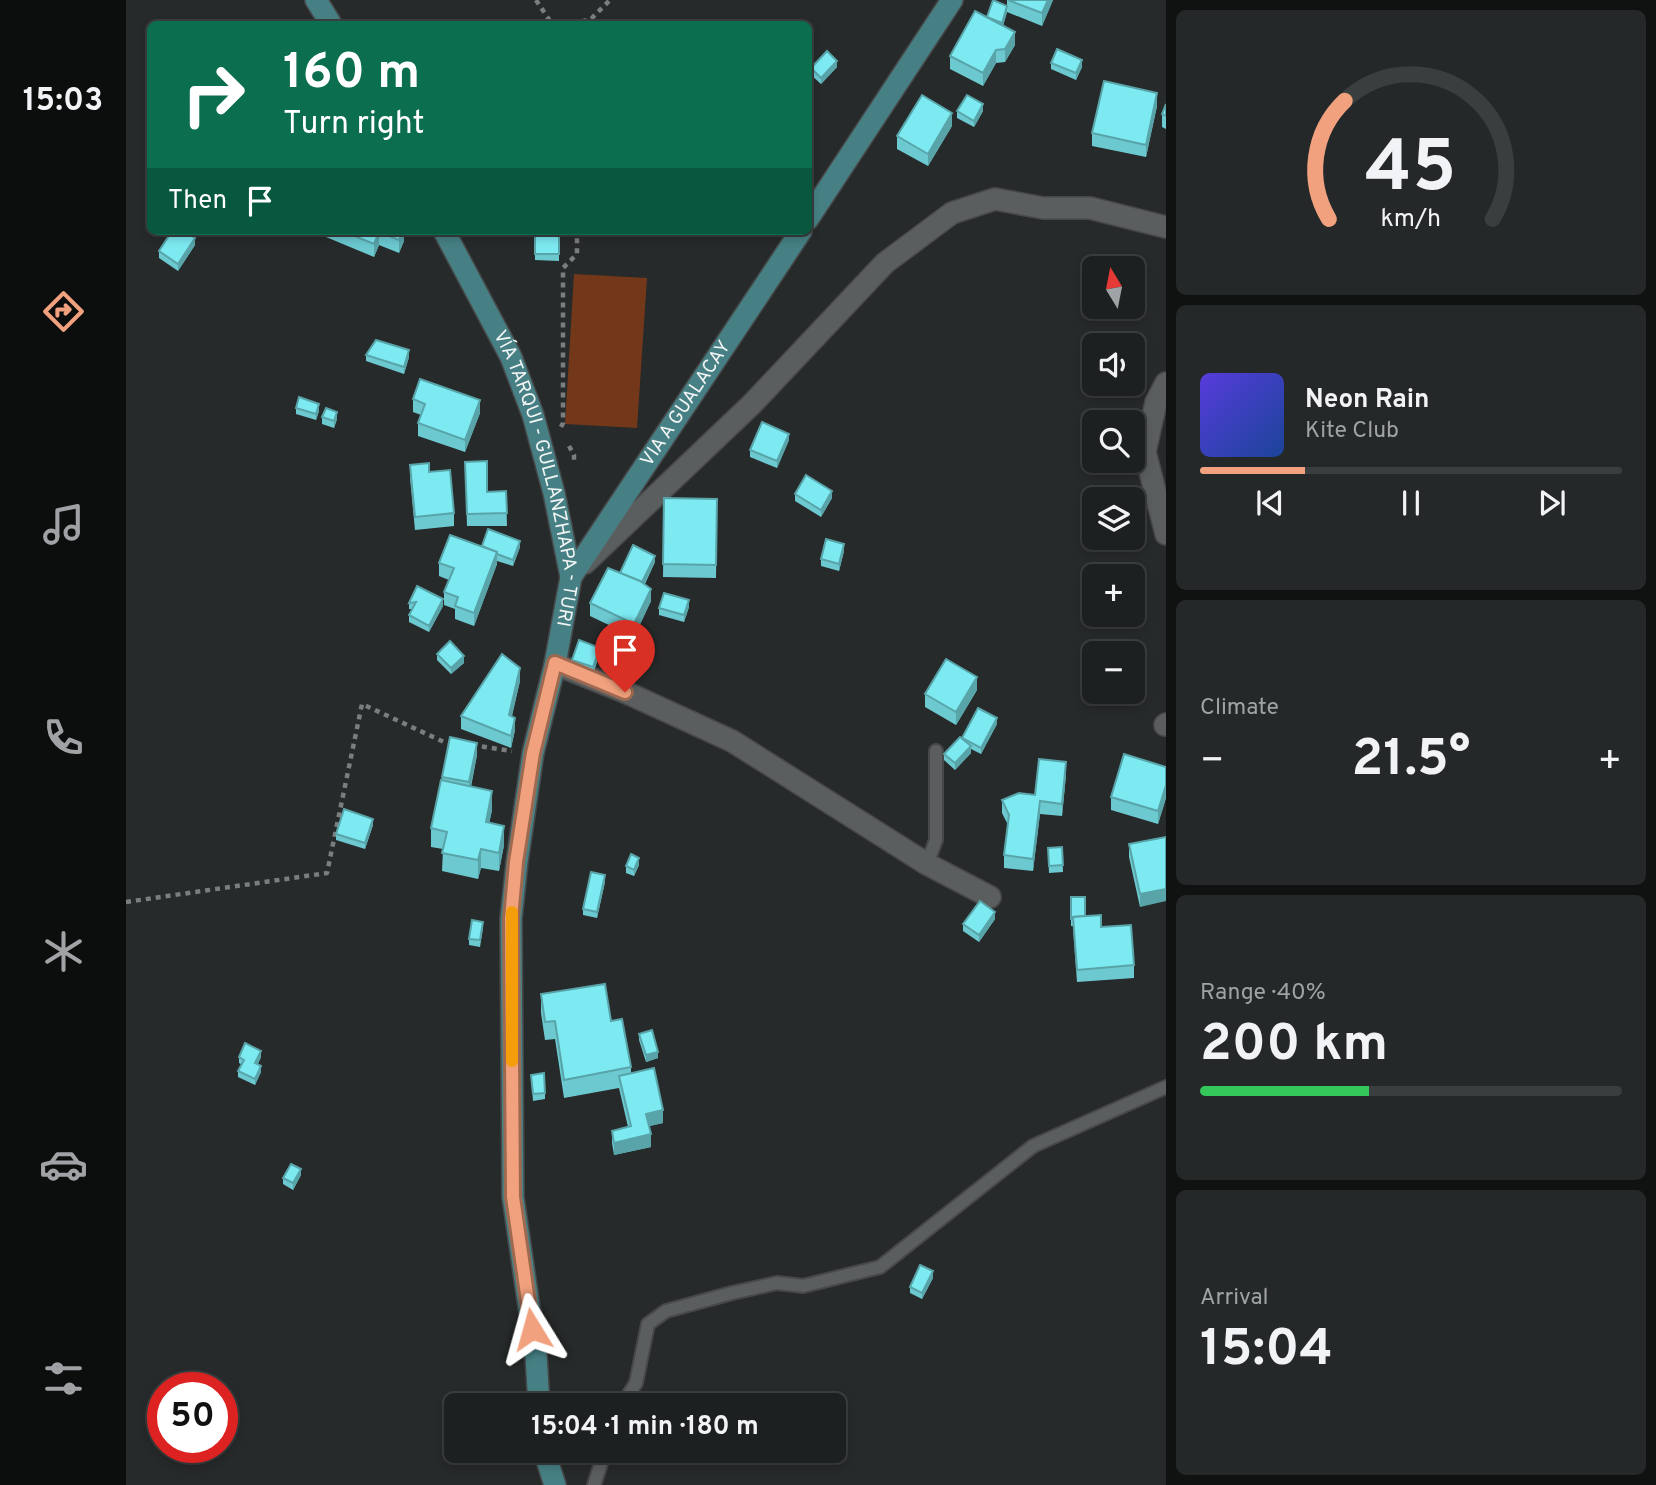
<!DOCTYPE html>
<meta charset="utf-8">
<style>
:root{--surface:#1d2020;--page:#252829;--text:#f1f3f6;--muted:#a0a3a5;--line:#3b3e3e;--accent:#f1a17d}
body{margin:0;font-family:Overpass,sans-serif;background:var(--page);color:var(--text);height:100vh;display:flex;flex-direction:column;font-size:26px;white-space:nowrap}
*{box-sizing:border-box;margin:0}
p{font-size:23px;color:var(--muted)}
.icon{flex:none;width:38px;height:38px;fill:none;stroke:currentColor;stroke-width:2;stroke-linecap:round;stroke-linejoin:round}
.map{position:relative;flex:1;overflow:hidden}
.details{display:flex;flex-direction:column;gap:10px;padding:10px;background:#101212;width:490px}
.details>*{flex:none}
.guide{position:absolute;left:21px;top:21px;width:665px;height:214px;border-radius:10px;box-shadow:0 4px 10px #0003,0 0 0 2px var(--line);background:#0b6e4f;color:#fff;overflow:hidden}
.needle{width:46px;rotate:350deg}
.tools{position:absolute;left:956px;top:256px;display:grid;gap:14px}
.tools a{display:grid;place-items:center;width:63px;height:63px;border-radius:10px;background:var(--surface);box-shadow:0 4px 10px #0003,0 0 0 2px var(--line);font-size:35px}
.speed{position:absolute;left:21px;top:1372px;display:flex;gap:14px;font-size:35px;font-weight:700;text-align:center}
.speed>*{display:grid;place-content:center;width:91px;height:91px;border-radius:50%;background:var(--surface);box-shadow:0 4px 10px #0003,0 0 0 2px var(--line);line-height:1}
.speed .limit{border:10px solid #d22;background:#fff;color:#111}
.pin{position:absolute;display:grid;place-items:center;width:60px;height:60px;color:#fff;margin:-72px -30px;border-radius:50% 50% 50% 0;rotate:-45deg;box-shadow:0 0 7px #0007}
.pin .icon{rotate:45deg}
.me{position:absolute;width:77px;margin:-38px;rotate:352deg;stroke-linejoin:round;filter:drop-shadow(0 0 5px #0008)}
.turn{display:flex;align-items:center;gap:24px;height:147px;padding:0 21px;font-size:32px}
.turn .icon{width:91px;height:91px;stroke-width:2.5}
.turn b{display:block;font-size:49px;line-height:60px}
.then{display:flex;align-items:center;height:66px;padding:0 21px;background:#0003;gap:14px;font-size:26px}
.big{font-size:52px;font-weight:700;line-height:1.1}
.details .card{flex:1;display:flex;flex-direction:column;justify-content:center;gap:10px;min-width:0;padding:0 24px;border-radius:10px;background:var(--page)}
.details .dial{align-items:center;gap:0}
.dial svg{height:182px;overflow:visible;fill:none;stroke:var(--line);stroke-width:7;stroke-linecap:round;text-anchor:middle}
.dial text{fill:var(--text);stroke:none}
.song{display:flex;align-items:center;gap:21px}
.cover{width:84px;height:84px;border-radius:10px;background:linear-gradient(135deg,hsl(250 70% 55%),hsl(220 70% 35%))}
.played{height:7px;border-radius:4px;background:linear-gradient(90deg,var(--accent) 25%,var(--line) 25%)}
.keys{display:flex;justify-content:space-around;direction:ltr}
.heat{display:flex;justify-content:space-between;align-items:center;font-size:38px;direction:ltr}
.charge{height:10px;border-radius:5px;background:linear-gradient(90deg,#34c759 40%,var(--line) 0)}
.trip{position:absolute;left:318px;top:1393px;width:402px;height:70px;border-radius:10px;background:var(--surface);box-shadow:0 4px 10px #0003,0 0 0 2px var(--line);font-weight:700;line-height:70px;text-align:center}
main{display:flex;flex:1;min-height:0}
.tab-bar{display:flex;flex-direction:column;width:126px;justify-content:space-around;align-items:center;background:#0c0d0d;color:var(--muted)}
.tab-bar .icon{width:49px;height:49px}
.tab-bar .selected{color:var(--accent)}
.tab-bar b{font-size:32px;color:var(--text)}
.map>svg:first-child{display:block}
.green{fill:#733719}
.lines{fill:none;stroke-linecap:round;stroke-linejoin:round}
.lane-casing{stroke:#464849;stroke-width:16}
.street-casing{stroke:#464849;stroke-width:24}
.secondary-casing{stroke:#464849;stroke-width:24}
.path{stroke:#7b7e7e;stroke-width:4.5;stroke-dasharray:5 5;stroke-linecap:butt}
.lane{stroke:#5b5e5e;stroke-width:12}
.street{stroke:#5b5e5e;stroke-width:21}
.secondary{stroke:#468084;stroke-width:21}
.wall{fill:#6cc9d0}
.shaded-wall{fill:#58a4a9}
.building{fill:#7deaf2;stroke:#58a4a9;stroke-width:2}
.route-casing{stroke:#9d6951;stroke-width:18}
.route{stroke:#f1a17d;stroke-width:12}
.slow{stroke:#f59e0b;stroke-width:12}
.labels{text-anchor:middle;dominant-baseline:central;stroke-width:7;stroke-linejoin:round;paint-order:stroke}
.street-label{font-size:19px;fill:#f3f5f5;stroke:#111212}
</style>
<main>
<nav class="tab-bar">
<b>15:03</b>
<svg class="icon selected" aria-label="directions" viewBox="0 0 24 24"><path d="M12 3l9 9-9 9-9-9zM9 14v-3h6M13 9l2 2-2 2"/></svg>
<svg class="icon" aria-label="music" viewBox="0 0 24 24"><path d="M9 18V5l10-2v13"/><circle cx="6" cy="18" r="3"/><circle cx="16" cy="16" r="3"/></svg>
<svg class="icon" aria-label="phone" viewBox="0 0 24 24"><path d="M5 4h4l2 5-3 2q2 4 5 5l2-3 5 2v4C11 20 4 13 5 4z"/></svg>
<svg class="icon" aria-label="climate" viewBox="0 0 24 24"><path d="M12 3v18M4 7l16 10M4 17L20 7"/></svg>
<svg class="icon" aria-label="car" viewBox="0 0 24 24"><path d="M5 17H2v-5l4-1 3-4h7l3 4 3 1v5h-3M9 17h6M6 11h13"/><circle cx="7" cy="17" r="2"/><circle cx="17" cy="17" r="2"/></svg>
<svg class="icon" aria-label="filters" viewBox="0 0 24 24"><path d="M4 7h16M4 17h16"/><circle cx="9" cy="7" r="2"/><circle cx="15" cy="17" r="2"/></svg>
</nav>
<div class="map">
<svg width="1040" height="1485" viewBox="0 0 1040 1485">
<rect width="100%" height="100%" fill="#272a2a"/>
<polygon class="green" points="448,274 521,278 511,428 439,424"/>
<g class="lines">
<g class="lane-casing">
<g id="lane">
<polyline points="801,864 810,840 810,751"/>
<polyline points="496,1405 510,1383 522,1324 540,1311 606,1293 651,1283 677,1286 754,1267 907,1146 1040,1087"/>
<polyline points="468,1485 479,1451"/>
</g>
</g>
<g class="street-casing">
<g id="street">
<polyline points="1040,383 1030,402 1019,452 1040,534"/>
<polyline points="459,563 626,404 759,263 826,213 869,199 917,208 964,208 1040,227"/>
<polyline points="429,664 499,692 606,741 801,864 864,897"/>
<polyline points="1039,725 1040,724"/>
</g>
</g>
<g class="secondary-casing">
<g id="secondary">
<polyline points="190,0 205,24"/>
<polyline points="682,219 826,0"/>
<path id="s1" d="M318,231l67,126 22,58 21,78 17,84 -16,87 -22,89 -16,109 -6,57 2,278 23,158 3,50"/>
<path id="s2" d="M445,577l230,-346"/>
<polyline points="418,1451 429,1485"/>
</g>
</g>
<g class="path">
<polyline points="410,0 424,21 434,24"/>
<polyline points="446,24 465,19 484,0"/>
<polyline points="435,427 437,423 437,268 451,254 451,231"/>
<polyline points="443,446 448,455 448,464"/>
<polyline points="346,745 386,751"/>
<polyline points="0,902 201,873 236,704 318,742 327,743"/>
</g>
<use href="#lane" class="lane"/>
<use href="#street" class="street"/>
<use href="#secondary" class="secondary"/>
</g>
<g class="wall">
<polygon points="881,0 927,0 916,26 881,12"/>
<polygon points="881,12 877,26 889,45 879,62 870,63 857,86 824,69 824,56 861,17"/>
<polygon points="925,63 956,67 950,80 925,69"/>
<polygon points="711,67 695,84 685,75 685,68"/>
<polygon points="1040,104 1040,129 1036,127 1036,114"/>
<polygon points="1031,106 1020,157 966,146 966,133"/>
<polygon points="831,111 857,111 848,127 831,118"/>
<polygon points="826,126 802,166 771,149 771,136"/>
<polygon points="200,231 278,231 278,241 273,253 253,245 248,257 200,237"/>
<polygon points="409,231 433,231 433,261 409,260"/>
<polygon points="69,245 52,271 33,258 33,251"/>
<polygon points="240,355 283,357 278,374 240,361"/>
<polygon points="964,380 984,383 984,387 969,396 964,386"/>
<polygon points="287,399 354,413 339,452 292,436 292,423 295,415 287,412"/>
<polygon points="170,408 193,411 190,420 170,414"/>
<polygon points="196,417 211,419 208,428 196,424"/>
<polygon points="663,440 651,468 624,457 624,450"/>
<polygon points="339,462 361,492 380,491 381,526 341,526"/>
<polygon points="284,465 303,472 328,513 328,526 289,530 284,478"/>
<polygon points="669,494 706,498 695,517 669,501"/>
<polygon points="538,498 591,499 590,578 537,577"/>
<polygon points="394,547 387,566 371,561 371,564 348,626 329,619 329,609 318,605 318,592 323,580 313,576 313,563"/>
<polygon points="718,551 713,571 695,566 695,559"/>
<polygon points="529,562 519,584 525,601 508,637 464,616 464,603 494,573"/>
<polygon points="291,586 317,606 303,632 283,622 283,615 287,609 283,609 283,603"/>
<polygon points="563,607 558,622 533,615 533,608"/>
<polygon points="471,644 496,648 487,661 474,652 467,674 446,666 446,660 471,647"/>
<polygon points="311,654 338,663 325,674 311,660"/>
<polygon points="394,681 386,716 389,730 385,748 335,729 335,716"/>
<polygon points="851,690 830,725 799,707 799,694"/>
<polygon points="871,724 855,754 845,749 845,753 829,770 818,760 818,754 836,739"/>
<polygon points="351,755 345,787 366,810 363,823 378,845 373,871 355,868 352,879 316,871 317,849 305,847 305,828 316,777"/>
<polygon points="1040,767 1040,798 1032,824 985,810 985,797"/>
<polygon points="940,775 936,816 914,814 907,871 878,868 878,855 882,825 876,813 876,800 909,795"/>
<polygon points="247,825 239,849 210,840 210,834"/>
<polygon points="1040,837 1014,907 1003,857 1003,844"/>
<polygon points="936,847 937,872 923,873 922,848"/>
<polygon points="513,865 508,876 500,873 500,866"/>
<polygon points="479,882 471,918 457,915 457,909"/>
<polygon points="945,897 959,916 975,927 1008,965 1008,978 951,982 947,926 945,926"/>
<polygon points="869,919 853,942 837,931 837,924"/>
<polygon points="357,928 354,947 343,945 343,939"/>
<polygon points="415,994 485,1021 505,1067 505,1073 537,1123 523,1126 525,1147 488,1155 486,1143 486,1131 502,1127 493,1088 438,1098 429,1039 419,1040 415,1013"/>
<polygon points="513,1034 532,1058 520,1062 513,1040"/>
<polygon points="113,1057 135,1057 132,1064 135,1072 129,1085 112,1077 112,1071 116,1065 113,1063"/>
<polygon points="405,1075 419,1093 419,1099 407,1101"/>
<polygon points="175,1175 167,1190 157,1184 157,1178"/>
<polygon points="807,1278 796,1299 784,1293 784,1287"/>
</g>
<g class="shaded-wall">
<polygon points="922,0 927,0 916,26 916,13"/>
<polygon points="881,6 881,12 876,29 876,23"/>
<polygon points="889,32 889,45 879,62 879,49"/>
<polygon points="870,50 870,63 857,86 857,73"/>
<polygon points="956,60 956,67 950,80 950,73"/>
<polygon points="711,61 711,67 695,84 695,78"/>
<polygon points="1031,93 1031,106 1020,157 1020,145"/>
<polygon points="857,104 857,111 848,127 848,121"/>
<polygon points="826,113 826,126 802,166 802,154"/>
<polygon points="277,231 278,231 278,241 273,253 273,240"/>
<polygon points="253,232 253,245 248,257 248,244"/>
<polygon points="69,238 69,245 52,271 52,264"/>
<polygon points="283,350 283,357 278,374 278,367"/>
<polygon points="980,383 984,383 984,387 969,396 969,390"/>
<polygon points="354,400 354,413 339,452 339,440"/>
<polygon points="193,404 193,411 190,420 190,414"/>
<polygon points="211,412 211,419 208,428 208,421"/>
<polygon points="663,434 663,440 651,468 651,461"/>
<polygon points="706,491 706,498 695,517 695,510"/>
<polygon points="394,541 394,547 387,566 387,560"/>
<polygon points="718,544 718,551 713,571 713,564"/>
<polygon points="371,552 371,564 348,626 348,613"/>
<polygon points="529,556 529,562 514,593 514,587"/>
<polygon points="525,589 525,601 508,637 508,624"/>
<polygon points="317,599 317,606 303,632 303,626"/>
<polygon points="563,600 563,607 558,622 558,615"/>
<polygon points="1013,610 1013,616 997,620 997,614 1006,614 1006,611"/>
<polygon points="496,641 496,648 487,661 487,655"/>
<polygon points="474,648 474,654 467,674 467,667"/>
<polygon points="338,656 338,663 325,674 325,668"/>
<polygon points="394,668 394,681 383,727 383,715"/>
<polygon points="851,677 851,690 830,725 830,712"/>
<polygon points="389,718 389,730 385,748 385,736"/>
<polygon points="871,718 871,724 855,754 855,748"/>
<polygon points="351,743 351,755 343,795 343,782"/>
<polygon points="845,746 845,753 829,770 829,763"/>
<polygon points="940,762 940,775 936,816 936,804"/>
<polygon points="1040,785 1040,798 1032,824 1032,811"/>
<polygon points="366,791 366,810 360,840 360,822"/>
<polygon points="914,801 914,814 907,871 907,859"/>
<polygon points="247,819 247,825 239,849 239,843"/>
<polygon points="378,826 378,845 373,871 373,853"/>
<polygon points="355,849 355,868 352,879 352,860"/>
<polygon points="513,858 513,865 508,876 508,870"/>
<polygon points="479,875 479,882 471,918 471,912"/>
<polygon points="1040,889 1040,901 1014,907 1014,894"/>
<polygon points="869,912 869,919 853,942 853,935"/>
<polygon points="135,1051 135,1057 129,1069 129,1063"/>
<polygon points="532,1052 532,1058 520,1062 520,1055"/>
<polygon points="135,1066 135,1072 129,1085 129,1079"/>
<polygon points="537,1110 537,1123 520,1127 520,1114"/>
<polygon points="525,1134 525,1147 488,1155 488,1143"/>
<polygon points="175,1169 175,1175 167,1190 167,1183"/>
<polygon points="807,1271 807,1278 796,1299 796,1293"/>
</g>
<g class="building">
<polygon points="867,0 881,6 876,23 861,17"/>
<polygon points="882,0 922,0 916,13"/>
<polygon points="849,11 889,32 879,49 870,50 857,73 824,56"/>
<polygon points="931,49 956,60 950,73 925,63"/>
<polygon points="701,51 711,61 695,78 685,68"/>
<polygon points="978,81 1031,93 1020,145 966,133"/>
<polygon points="796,95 826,113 802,154 771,136"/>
<polygon points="841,95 857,104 848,121 831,111"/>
<polygon points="1040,104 1040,116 1036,114"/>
<polygon points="46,231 58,231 69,238 52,264 33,251"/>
<polygon points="216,231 277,231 273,240 253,232 248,244"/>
<rect x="409" y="231" width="24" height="23"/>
<polygon points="250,340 283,350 278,367 240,355"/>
<polygon points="968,377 968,383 980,383 969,390 964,380"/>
<polygon points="294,379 354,400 339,440 292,423 299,404 287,399"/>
<polygon points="173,397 193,404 190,414 170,408"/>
<polygon points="200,408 211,412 208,421 196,417"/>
<polygon points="636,422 663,434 651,461 624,450"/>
<polygon points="361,461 361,492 380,491 381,513 341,514 339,462"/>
<polygon points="303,463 303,472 324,470 328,513 289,517 284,465"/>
<polygon points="680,475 706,491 695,510 669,494"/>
<polygon points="538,498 591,499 590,565 537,564"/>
<polygon points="362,529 394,541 387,560 371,554 371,552 356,546"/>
<polygon points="324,535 371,552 348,613 329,606 332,597 318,592 328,568 313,563"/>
<polygon points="700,539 718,544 713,564 695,559"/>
<polygon points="507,545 529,556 516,582 494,573"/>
<polygon points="482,568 514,581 525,589 508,624 464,603"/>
<polygon points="291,586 317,599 303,626 283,615 290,602 283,603"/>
<polygon points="1006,592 1009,592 1013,610 1006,611"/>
<polygon points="538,593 563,600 558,615 533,608"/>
<polygon points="480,631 496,641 487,655 471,644"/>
<polygon points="453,640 474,648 467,667 446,660"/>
<polygon points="324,641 338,656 325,668 311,654"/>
<polygon points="376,654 394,668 383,715 389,718 385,736 335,716"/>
<polygon points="820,659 851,677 830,712 799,694"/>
<polygon points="852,708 871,718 855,748 836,738"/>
<polygon points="324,737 351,743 343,782 316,777"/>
<polygon points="834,737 845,746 829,763 818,754"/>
<polygon points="998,754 1040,767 1040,785 1032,811 985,797"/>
<polygon points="913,759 940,762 936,804 914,801 907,859 878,855 883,815 876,800 893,793 909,795"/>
<polygon points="315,780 366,791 360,822 378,826 373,853 355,849 352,860 316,853 321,832 305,828"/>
<polygon points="218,809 247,819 239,843 210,834"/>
<polygon points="1040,837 1040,889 1014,894 1003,844"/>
<polygon points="936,847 937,865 923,866 922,848"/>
<polygon points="505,854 513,858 508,870 500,866"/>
<polygon points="465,872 479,875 471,912 457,909"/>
<polygon points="945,897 959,897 959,916 947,917 947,919 945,919"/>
<polygon points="854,901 869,912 853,935 837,924"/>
<polygon points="975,915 975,927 1005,925 1008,965 951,970 947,917"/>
<polygon points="346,920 357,922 354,940 343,939"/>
<polygon points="479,984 485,1021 496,1019 505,1067 438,1080 429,1021 419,1022 415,994"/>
<polygon points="526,1030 532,1052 520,1055 513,1034"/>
<polygon points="119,1043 135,1051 129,1063 135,1066 129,1079 112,1071 118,1060 113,1057"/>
<polygon points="528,1068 537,1110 520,1114 525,1134 488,1143 486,1131 505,1126 493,1076"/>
<polygon points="418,1073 419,1093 407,1094 405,1075"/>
<polygon points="165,1164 175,1169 167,1183 157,1178"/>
<polygon points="794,1265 807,1271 796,1293 784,1287"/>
</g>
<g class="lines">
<g class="route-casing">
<polyline id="route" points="406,1329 387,1197 385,919 390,862 407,753 429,663 499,692"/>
</g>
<use href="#route" class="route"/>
<polyline class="slow" points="386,912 386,1061"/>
</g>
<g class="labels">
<g class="street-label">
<text stroke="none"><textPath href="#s2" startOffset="208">VIA A GUALACAY</textPath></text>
<text stroke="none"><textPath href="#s1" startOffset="268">VÍA TARQUI - GULLANZHAPA - TURI</textPath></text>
</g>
</g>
</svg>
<div class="tools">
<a><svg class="needle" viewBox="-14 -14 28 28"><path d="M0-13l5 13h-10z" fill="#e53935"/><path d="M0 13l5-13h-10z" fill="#a0a3a5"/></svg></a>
<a><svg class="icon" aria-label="sound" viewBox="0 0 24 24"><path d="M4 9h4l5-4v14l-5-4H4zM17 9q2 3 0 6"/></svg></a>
<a><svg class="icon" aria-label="search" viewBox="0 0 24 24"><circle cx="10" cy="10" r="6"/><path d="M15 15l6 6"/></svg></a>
<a><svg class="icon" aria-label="layers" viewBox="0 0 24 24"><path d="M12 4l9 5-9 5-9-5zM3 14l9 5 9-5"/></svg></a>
<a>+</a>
<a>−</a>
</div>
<div class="speed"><div class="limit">50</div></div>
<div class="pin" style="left:499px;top:692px;background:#d93025"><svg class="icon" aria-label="arrive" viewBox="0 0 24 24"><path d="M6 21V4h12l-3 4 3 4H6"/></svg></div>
<svg class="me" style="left:406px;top:1329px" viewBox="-20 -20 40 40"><path d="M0-17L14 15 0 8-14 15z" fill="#f1a17d" stroke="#fff" stroke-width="4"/></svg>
<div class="trip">15:04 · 1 min · 180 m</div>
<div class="guide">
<div class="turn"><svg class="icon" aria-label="right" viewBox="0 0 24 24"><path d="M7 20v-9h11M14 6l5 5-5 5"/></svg><div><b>160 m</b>Turn right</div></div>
<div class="then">Then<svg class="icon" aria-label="arrive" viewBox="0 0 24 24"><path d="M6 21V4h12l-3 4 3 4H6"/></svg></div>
</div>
</div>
<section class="details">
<div class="card dial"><svg viewBox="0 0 100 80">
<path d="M14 69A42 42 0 1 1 86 69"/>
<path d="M14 69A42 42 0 0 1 21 17" stroke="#f1a17d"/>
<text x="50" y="56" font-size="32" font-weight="700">45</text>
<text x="50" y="72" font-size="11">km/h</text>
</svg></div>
<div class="card">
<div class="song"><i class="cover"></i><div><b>Neon Rain</b><p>Kite Club</p></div></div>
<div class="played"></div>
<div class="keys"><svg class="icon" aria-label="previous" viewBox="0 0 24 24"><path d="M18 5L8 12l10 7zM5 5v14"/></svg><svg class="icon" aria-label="pause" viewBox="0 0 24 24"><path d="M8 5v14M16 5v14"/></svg><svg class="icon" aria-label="next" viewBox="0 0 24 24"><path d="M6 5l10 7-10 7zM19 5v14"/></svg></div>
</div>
<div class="card"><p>Climate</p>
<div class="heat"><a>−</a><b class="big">21.5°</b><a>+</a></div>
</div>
<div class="card"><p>Range · 40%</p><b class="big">200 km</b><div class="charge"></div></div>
<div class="card"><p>Arrival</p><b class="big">15:04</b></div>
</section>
</main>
